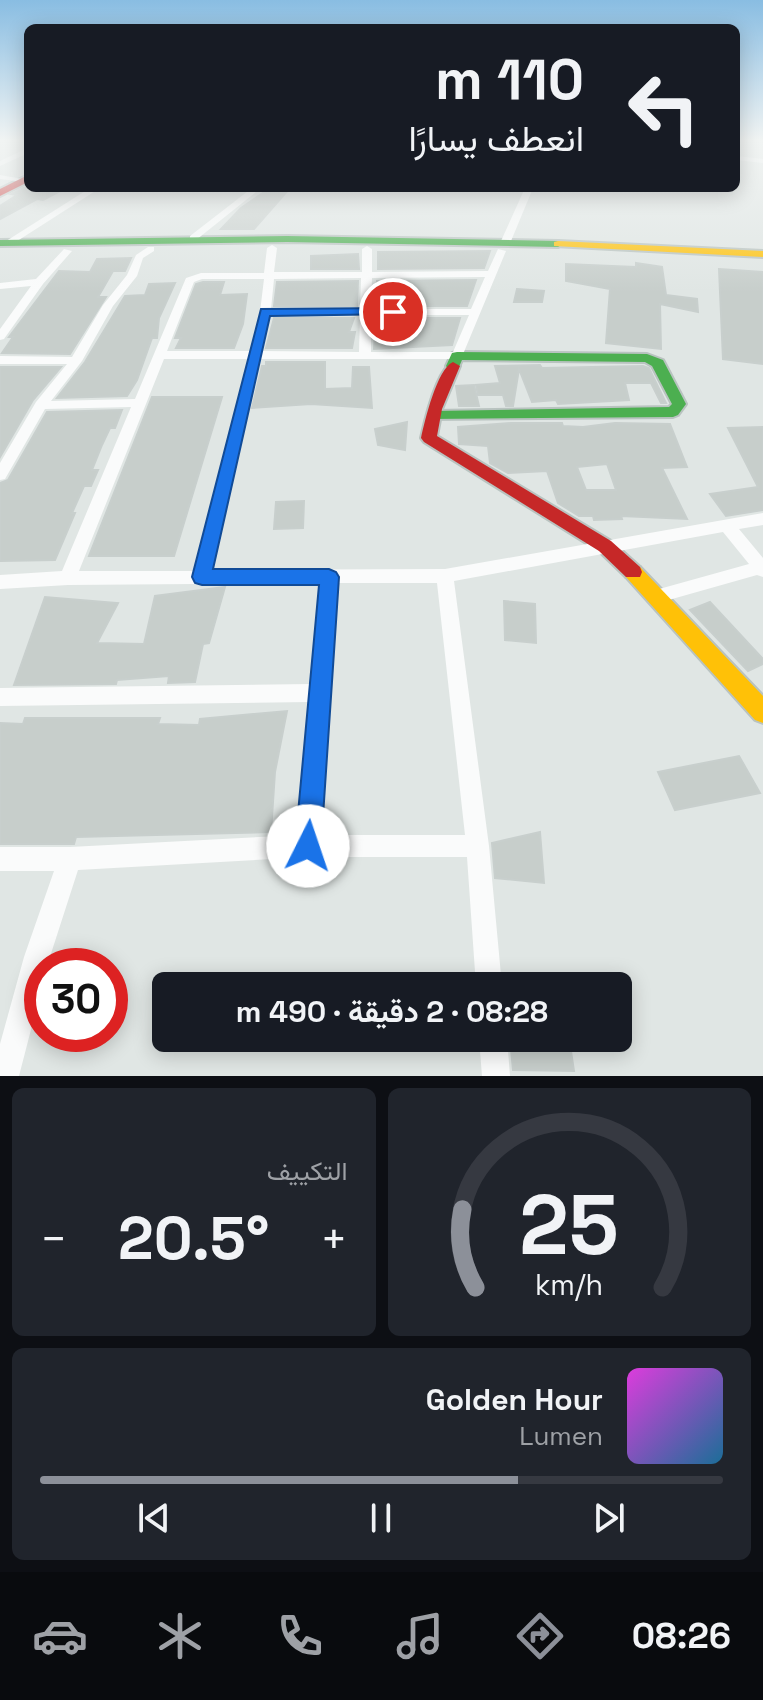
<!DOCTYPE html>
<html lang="ar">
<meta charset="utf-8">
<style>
:root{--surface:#171b24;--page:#20242c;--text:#f1f3f6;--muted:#9ea1a6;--line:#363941;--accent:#8c9099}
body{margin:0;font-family:"Space Grotesk",Vazirmatn,sans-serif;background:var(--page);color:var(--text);direction:rtl;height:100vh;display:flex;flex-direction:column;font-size:30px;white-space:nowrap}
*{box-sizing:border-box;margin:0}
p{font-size:26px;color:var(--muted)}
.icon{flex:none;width:44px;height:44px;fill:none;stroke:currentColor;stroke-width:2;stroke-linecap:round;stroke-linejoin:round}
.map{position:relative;height:1076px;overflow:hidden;direction:ltr}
.drawer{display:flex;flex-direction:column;gap:12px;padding:12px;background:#0d0f14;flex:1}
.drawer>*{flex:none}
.hud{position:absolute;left:24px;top:24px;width:716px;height:168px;border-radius:12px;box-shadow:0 4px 20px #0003;direction:rtl;background:#171b24;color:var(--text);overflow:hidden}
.speed{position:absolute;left:24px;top:948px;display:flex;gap:16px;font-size:40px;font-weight:700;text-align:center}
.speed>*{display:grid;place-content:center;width:104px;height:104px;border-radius:50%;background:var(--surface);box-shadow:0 4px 20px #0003;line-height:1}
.speed .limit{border:12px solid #d22;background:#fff;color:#111}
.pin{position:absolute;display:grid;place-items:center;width:68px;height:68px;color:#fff;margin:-34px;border:4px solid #fff;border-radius:50%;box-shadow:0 2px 8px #0007}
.me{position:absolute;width:88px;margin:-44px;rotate:4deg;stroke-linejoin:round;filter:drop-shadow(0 0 6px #0008)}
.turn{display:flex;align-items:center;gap:28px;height:168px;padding:0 24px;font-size:36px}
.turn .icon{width:104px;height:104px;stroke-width:2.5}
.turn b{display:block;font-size:56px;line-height:68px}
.big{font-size:60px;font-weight:700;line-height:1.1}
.drawer .widget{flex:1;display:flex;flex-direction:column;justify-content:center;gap:12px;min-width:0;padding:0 28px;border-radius:12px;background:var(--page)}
.drawer .dial{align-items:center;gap:0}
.dial svg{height:208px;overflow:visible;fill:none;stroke:var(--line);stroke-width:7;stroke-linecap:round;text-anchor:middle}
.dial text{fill:var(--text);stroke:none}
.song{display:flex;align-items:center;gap:24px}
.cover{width:96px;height:96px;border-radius:12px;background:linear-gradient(135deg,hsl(300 70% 55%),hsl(200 70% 35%))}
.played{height:8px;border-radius:4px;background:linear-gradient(90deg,var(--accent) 70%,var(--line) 70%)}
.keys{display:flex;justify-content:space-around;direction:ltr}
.heat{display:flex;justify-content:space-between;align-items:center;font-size:44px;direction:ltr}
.drawer .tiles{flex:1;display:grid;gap:12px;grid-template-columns:1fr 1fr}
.widget:last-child{grid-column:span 2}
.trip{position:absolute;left:152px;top:972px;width:480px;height:80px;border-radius:12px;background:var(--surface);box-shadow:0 4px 20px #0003;font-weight:700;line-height:80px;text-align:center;direction:rtl}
.tab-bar{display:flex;height:128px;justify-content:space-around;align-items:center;background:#090b0e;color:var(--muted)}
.tab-bar .icon{width:56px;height:56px}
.tab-bar .current{color:var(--accent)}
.tab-bar b{font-size:36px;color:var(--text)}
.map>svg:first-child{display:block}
.building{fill:#c7cecb;stroke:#c8cfcd;stroke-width:2;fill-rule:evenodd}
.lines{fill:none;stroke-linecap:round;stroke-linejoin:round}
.fast-casing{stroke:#b9c3c0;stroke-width:4}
.slow-casing{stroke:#b9c3c0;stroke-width:4}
.jam-casing{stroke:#b9c3c0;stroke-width:4}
.street{fill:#fafbfb;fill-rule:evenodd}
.fast{fill:#4caf50;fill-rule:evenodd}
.slow{fill:#ffc107;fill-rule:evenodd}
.jam{fill:#c62828;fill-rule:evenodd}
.route{fill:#1a73e8;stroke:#114b97;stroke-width:2}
</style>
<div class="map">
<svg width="763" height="1076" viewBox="0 0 763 1076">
<rect width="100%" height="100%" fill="#e0e6e4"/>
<g class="building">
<polygon points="23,188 66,188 43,200 37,199 0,219 0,206 17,195 11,194"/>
<polygon points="270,188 290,188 254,229 221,229 241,208"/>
<polygon points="490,251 484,268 378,269 378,252"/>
<polygon points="358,254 359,269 311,269 311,256"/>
<polygon points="131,258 125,271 113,271 98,297 106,297 70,354 2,353 13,337 9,337 59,271 90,272 97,259"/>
<polygon points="636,263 662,267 666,295 697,299 698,312 660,304 661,349 606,343 610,289 566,281 566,264 636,267"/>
<polygon points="719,269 763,272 763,364 723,359"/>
<polygon points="476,280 467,306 377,306 377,281"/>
<polygon points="358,281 357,306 274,306 277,282"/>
<polygon points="203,282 224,282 220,295 247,294 243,324 234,348 176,348 181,338 175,338 196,284"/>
<polygon points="175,283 159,318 157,338 152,338 137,380 127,396 57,398 85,362 125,296 145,295 149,284"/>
<polygon points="517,289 544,291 542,302 514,302"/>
<polygon points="274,318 354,318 349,332 355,332 352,348 266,348"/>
<polygon points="376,318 460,318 452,345 374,349"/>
<polygon points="266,362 325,362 325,389 352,388 353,367 369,367 372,408 311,404 252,408 262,366 266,366"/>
<polygon points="540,365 542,368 643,366 649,368 666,403 661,403 651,383 625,383 629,400 558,404 556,400 532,402 519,369 513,406 506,406 503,395 478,395 476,385 500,383 495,366"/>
<polygon points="0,367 61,367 33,400 0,457"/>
<polygon points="474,385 479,406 459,406 456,386"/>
<polygon points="152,397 222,397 174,556 89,556"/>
<polygon points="122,410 115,428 110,428 102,445 92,470 98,470 91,486 84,486 72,513 75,513 55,560 0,561 0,483 8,480 47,412"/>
<polygon points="407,422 405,450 378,445 375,429"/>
<path d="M511,423h51l1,3 20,1 32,-4 55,1 17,43 -25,1 25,51 -66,-3 1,3 -28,1 -1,-4h-14l-21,-13 -11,-32 -39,2 -18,-10 -2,-17 -29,-2 -1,-17zM607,464l9,26h-30l-9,-23z"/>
<polygon points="763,427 763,510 726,516 710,494 758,487 728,428"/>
<polygon points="304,501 303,528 274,529 276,502"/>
<polygon points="225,587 209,643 203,644 195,682 168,683 169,676 117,680 116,684 14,685 45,597 118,603 97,643 144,644 155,596"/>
<polygon points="504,601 535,604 536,643 505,640"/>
<polygon points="710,602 763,659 763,664 748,671 690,610"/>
<polygon points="287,711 275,772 271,832 76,837 74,844 0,844 0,723 23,724 25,718 160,718 158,724 199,725 200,719"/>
<polygon points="739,756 760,793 675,810 658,772"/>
<polygon points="540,832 544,883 495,878 492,843"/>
<polygon points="510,1038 569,1038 574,1071 513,1070"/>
</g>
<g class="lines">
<g class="fast-casing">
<g id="fast">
<polygon points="287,236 558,241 563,244 558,247 287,242 0,246 0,240"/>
<polygon points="457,352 647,354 663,360 686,404 678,415 673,417 429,419 427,416 434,411 669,407 672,404 652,366 645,362 462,360 458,369 448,369 446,366 452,353"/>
</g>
</g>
<g class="slow-casing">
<g id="slow">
<polygon points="558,241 763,251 763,257 554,246 554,242"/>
<polygon points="633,564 640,567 763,696 763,723 755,720 626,577 624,572 626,567"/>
</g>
</g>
<g class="jam-casing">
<g id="jam">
<polygon points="28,175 28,182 0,196 0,189"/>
<path d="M453,362l7,4 -18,43 -5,27 174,105 29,26 2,5 -2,5h-14l-27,-26 -175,-109 -3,-4c4,-18 16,-69 32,-76z"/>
</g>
</g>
<g class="street">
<polygon points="28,148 28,153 0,166 0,161"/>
<polygon points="736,156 763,159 763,163 736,160"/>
<polygon points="0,175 28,180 24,182 0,179"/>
<polygon points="90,188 100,188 11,245 3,243"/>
<polygon points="252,188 261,188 196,240 190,240 190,236"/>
<polygon points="525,188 533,188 511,241 503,243 501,241"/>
<path d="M272,245l5,3 -3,24h88v-23l5,-3 5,3v23l116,-1 10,-22 8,2 -45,108h-201l-48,211 233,-1 318,-56v12l-24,4 24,29v19l-6,-2 -99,28 -6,-2 -3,-5 3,-5 97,-27 -26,-32 -269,49 35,265 13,140h-26l-9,-129h-159l-230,13 -31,96h-5v21l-23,89h-19v-32l24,-87 30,-86h-54v-24h70l228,-12 11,-133 -309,4v-18l311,-4 9,-101 -252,2 -68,4v-14l62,-4 69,-164 -86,2 -40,70 -5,1v-17l36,-61 31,-38h-67v-8l72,1 31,-52 24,-30 9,-20 12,-8h6v4l-11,7 -6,18 -24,30 -31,55 -31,40 84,-2 51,-121 15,-5h63l3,-25zM485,277l-14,32h-100l1,-31zM361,278l-1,31h-89l3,-30zM202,279h62l-4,33 -10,39h-83l27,-69zM270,315h90l-1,37 -97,-1zM371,315h98l-16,37h-82zM164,359h84l-53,212h-116zM337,583h100l28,252h-145z"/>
<polygon points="64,249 72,251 43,284 4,339 0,340 0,329 31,286 0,289 0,283 36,279"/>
<polygon points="479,1038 507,1038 510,1076 482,1076"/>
</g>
<use href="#fast" class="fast"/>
<use href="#slow" class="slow"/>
<use href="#jam" class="jam"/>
</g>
<linearGradient id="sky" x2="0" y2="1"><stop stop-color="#89bde2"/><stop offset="0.48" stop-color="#f1f4f3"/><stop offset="1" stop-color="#f1f4f3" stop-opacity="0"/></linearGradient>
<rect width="763" height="292" fill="url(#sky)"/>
<polygon class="route" points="393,308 398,309 398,314 270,316 213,569 329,569 336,572 339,577 321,846 317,855 308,859 298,855 295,846 319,585 202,585 195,583 192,577 261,309"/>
</svg>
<div class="speed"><div class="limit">30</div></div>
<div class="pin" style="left:393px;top:312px;background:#d93025"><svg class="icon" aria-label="arrive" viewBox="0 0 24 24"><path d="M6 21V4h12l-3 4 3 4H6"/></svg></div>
<svg class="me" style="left:308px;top:846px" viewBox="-20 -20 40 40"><circle r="19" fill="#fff"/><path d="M0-13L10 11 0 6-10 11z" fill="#1a73e8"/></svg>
<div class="trip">08:28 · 2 دقيقة · 490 m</div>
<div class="hud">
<div class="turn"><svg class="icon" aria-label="left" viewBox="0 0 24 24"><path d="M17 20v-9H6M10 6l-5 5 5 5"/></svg><div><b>110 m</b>انعطف يسارًا</div></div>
</div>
</div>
<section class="drawer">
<div class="tiles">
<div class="widget dial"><svg viewBox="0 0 100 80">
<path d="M14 69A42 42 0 1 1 86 69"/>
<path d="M14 69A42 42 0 0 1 9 39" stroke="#8c9099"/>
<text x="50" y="56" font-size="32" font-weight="700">25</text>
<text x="50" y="72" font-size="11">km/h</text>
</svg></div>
<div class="widget"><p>التكييف</p>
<div class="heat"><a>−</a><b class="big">20.5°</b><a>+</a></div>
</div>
<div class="widget">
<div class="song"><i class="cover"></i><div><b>Golden Hour</b><p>Lumen</p></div></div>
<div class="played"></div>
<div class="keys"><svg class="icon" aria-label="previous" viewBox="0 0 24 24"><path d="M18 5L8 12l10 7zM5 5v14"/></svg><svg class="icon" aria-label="pause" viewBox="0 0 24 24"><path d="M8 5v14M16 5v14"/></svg><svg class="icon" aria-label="next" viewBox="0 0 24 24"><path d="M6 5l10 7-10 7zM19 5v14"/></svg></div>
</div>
</div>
</section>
<nav class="tab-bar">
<b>08:26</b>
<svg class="icon current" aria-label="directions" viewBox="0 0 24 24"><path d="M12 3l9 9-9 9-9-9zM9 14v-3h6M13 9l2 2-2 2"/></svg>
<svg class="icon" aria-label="music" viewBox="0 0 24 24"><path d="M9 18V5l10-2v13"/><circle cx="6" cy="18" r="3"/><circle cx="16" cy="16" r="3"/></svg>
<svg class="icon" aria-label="phone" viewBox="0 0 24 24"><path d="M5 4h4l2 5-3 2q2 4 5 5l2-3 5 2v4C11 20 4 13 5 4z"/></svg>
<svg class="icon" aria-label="climate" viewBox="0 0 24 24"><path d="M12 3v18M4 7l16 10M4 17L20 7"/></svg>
<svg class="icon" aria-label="car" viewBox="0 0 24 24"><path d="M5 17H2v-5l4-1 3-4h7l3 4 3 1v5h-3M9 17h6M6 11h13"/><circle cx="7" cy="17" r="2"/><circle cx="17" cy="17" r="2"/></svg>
</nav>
